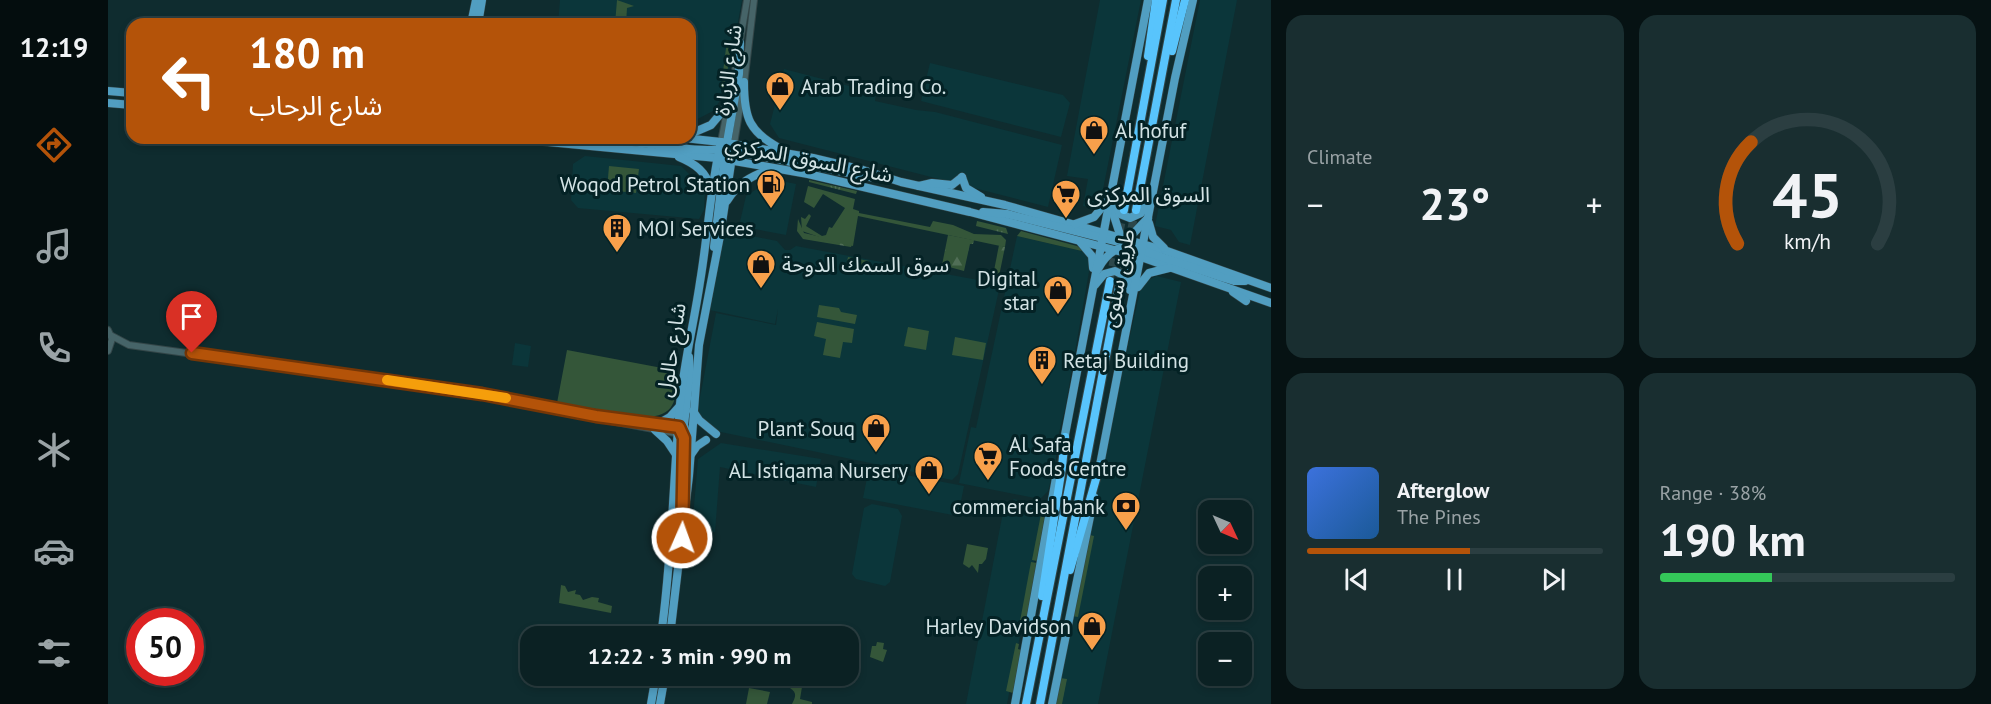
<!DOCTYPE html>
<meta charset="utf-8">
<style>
:root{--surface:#0b2123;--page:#192e30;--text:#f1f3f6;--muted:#9aa3a6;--line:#2b3e41;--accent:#b45309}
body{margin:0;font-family:"PT Sans","Noto Sans Arabic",sans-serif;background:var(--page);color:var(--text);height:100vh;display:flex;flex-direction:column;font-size:22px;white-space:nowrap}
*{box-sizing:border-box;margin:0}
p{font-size:20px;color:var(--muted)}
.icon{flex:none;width:33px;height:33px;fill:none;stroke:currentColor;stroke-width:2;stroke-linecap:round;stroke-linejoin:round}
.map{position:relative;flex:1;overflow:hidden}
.details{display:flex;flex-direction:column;gap:15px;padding:15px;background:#061213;width:720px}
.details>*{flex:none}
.banner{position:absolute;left:18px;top:18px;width:570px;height:126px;border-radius:18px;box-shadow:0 3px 9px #0003,0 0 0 2px var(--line);background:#b45309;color:#fff;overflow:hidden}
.needle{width:39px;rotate:134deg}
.fabs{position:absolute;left:1090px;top:500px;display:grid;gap:12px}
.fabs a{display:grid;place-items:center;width:54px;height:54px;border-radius:12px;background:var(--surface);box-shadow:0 3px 9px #0003,0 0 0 2px var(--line);font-size:30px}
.speed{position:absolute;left:18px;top:608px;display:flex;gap:12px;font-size:30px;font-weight:700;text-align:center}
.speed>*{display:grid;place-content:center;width:78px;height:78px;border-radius:50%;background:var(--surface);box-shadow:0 3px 9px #0003,0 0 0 2px var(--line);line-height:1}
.speed .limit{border:9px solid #d22;background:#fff;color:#111}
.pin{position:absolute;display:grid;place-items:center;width:51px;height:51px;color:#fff;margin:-62px -26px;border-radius:50% 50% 50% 0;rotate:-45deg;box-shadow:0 0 6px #0007}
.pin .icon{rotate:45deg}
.me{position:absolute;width:66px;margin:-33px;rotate:2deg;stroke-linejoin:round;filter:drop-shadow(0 0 4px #0008)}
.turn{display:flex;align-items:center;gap:21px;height:126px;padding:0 24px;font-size:27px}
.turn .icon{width:78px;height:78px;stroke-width:2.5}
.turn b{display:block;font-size:42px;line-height:51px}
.big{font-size:45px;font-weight:700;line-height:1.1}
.details .card{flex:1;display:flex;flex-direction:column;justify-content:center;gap:9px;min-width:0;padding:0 21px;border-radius:18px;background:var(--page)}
.details .dial{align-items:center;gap:0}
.dial svg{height:156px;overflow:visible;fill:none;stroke:var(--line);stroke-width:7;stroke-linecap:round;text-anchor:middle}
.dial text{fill:var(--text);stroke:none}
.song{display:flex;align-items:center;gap:18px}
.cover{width:72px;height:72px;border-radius:9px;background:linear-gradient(135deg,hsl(220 70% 55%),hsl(210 70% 35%))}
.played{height:6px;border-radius:3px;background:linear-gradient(90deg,var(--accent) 55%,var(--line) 55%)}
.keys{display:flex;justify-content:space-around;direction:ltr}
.heat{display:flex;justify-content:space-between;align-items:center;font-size:33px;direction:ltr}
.charge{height:9px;border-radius:4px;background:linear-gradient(90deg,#34c759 38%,var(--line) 0)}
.details .tiles{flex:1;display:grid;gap:15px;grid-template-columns:repeat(2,1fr)}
.trip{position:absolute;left:412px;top:626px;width:339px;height:60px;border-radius:18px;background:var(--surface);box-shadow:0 3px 9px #0003,0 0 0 2px var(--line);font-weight:700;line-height:60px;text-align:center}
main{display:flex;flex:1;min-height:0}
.tabs{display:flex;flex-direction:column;width:108px;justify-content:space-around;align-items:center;background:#040d0e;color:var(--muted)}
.tabs .icon{width:42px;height:42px}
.tabs .selected{color:var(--accent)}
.tabs b{font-size:27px;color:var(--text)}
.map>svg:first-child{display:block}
.built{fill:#0b363a}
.grass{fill:url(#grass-tufts)}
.forest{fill:url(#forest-firs)}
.garden{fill:#345639}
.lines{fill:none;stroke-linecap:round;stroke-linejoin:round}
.highway-tunnel{stroke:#2c474a;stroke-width:8;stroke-dasharray:8 4;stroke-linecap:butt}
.minor-casing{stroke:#334648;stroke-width:8}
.major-casing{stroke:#334648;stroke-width:9}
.highway-casing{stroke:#334648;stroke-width:10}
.minor{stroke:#466468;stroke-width:6}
.major{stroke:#519ec1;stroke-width:8}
.highway{stroke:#58c4fc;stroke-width:8}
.route-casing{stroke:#753606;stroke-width:15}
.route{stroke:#b45309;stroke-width:10}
.slow{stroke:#f59e0b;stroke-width:10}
.labels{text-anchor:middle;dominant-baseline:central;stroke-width:6;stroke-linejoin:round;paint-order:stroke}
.street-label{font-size:21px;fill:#d3e3e5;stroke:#042225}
.poi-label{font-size:21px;fill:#d3e3e5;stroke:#042225;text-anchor:start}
</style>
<main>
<nav class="tabs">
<b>12:19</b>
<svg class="icon selected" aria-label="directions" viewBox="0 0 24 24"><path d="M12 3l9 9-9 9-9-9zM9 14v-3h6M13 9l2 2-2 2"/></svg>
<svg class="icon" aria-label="music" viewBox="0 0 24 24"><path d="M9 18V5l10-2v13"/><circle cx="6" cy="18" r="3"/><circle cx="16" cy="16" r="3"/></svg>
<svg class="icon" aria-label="phone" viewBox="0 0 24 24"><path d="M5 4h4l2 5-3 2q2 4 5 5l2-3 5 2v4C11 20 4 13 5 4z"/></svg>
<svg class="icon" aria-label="climate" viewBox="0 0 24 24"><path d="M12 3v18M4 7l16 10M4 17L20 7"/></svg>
<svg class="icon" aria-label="car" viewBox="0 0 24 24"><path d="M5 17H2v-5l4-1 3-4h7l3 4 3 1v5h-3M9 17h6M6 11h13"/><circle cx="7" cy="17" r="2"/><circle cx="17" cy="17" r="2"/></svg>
<svg class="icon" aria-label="filters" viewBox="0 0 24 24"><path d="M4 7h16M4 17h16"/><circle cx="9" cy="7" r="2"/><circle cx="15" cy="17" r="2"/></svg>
</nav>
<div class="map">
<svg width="1163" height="704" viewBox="0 0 1163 704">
<defs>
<pattern id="grass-tufts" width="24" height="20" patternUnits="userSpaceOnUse" patternTransform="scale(1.5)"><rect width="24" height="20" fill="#345639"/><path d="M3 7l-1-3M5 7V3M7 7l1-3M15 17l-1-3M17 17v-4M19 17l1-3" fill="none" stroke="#506e56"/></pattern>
<pattern id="forest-firs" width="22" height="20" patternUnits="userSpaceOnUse" patternTransform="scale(1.5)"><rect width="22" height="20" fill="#345639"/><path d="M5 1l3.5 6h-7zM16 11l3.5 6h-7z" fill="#506e56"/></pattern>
</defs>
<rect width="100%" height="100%" fill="#0f2c2f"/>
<g class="built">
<polygon points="452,0 634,0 617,93 605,111 582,123 582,24 450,24"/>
<polygon points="992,0 1033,0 991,209 975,206 980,179 959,176"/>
<polygon points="1092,0 1129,0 1082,245 1071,242 1063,230 1047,226"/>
<polygon points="822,63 955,95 962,103 953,137 813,101"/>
<polygon points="676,69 768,93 767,101 808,110 827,112 954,145 940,207 671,138 662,124"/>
<polygon points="477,156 573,166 597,190 596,210 591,219 470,208 463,200 465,164"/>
<polygon points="664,179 688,184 678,235 631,226 638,196"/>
<polygon points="624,232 669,241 677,250 682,250 688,246 886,283 891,290 850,474 844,480 608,431 589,413 608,313 668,325 670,309 667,324 602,310 616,238"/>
<polygon points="909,236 978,252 983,260 957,409 948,445 948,458 940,491 932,499 851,483 863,427 868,428"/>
<polygon points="1049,276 1073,282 990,704 946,704 1008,398 1033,287 1037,281"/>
<polygon points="407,343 423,346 420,367 404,365"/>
<polygon points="613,443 713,459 708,487 612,467 607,532 584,530 590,459"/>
<polygon points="761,468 856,486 850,516 755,498"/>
<polygon points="906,499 931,505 935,514 899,704 858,704 896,507"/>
<polygon points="764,504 790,509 794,516 782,582 777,586 748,579 744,574 756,508"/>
</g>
<g class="grass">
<polygon points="701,180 749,191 748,194 701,182"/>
<polygon points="869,221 898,228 900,234 868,226"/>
</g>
<g class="forest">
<polygon points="690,219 696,233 744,244 743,247 695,239 689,231"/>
<polygon points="840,235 866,240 865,244 862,244 856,271 834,265"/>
<polygon points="891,245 897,247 891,276 885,276"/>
</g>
<g class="garden">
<polygon points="509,0 526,6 519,8 518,24 507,24"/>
<polygon points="619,40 625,41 616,88 613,88"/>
<polygon points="501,166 531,169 528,193 499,190"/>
<polygon points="700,186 747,199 745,209 751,211 751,213 822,227 825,221 845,225 866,234 893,235 898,240 897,247 750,216 745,246 710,239 711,237 694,231 693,217 697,219 701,214 703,216 698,226 714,236 718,235 721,227 724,228 737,208 715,194 706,208 696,202"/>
<polygon points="913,231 969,246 978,252 909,236"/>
<polygon points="740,257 761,261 759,274 737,271"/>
<polygon points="711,305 731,308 733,312 749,315 747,324 709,317"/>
<polygon points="709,322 746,329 744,343 735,342 732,358 715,355 718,339 706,336"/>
<polygon points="800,327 821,331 818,350 796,346"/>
<polygon points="847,337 878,343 875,360 844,355"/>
<path d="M459,350l111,21c-3,25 1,43 -29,46l-92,-14z"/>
<polygon points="933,514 937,515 929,561 924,560"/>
<polygon points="982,535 986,536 970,617 964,616"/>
<polygon points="859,544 880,548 878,559 874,564 871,564 870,573 864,565 861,568 855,564"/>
<polygon points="923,562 929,563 919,622 912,621"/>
<polygon points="453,585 457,586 460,592 468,590 467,594 472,595 475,600 484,597 491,598 490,602 504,606 503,613 451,603"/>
<polygon points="769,642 776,643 775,649 779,650 775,662 762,657 764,646 768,646"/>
<polygon points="908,643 911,644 910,649 913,650 905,693 898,691"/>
<polygon points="952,678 959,679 954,704 948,704"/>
<path d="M682,684l12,3 -2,12 12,3v2h-20c3,-6 6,-11 -2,-16z"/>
<polygon points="641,688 662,692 659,704 638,704"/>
</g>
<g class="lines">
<g class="highway-tunnel">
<polyline points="1021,240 1027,212"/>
<polyline points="1002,278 1016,210"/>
<polyline points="1013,282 1019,253"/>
</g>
<g class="minor-casing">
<g id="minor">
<polyline points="631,47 639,0"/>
<polyline points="636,84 646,0"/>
<polyline points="613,142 629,60"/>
<polyline points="626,144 634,94"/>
<polyline points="0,330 4,339 0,351"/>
<polyline points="4,336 21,345 374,394 488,416 573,428"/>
<polyline points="503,421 572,434"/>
</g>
</g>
<g class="major-casing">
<g id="major">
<polyline points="363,24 368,0"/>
<polyline points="370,24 374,0"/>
<path d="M636,82c0,36 5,50 37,67"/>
<polyline points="0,91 24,93"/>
<polyline points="0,103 24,105"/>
<polyline points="582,134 603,125 620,105"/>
<polyline points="398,138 609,158 700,174 862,212 1033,257 1163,303"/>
<polyline points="576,138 613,142 705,158 755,170 793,182 897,205 1059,251 1163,288"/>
<path d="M495,143c40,-5 83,11 120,6"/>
<polyline points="618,148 631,74 632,43"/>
<path d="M571,157c17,7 27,15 32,32"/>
<polyline points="610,157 617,151 625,151 767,178"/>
<polyline points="854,177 858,188 873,197"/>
<polyline points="811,186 824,183 844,185 854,177"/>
<polyline points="1007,197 1006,216 1014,241"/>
<path d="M619,201c11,-18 25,-26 45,-32"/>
<polyline points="1006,203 1012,214 1022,218 1033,213 1041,200"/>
<polyline points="875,212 899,214 1007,241 1021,238 1040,218"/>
<polyline points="1041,223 1045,237 1056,248"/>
<polyline points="967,224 986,217 1000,200"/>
<polyline points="973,243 984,256 985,268"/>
<polyline points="606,247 617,155"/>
<polyline points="1015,250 1022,267 1022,290"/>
<path d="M990,269c7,-13 16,-22 31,-23l92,31 13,4h11"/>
<polyline points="987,285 996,274 1007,271 1017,276 1021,286"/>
<polyline points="1030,287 1041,273 1061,268"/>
<polyline points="1125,292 1138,301"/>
<polyline points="581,357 582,373 576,425 578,432 583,437"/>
<polyline points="585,411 591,420 608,434"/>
<polyline points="550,424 562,417 571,407"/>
<polyline points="572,428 576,438 575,499"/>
<polyline points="547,430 559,441 569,456"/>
<polyline points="956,440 1040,0"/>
<polyline points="582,456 589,446 598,440"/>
<polyline points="991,470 1067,78 1085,0"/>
<path d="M553,636c11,-77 12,-155 19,-232 4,-42 14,-81 20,-122 8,-47 10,-94 21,-140"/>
<polyline points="562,636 581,476 591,345 612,236 626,144"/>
<polyline points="543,704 548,675"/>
<polyline points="552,704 557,675"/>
<polyline points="907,704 950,467"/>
<polyline points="944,704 986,497"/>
</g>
</g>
<g class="highway-casing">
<g id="highway">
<polyline points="1064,51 1077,0"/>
<polyline points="1040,56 1048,0"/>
<polyline points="1016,210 1055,0"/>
<polyline points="1028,210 1068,0"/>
<polyline points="962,570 992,465"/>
<polyline points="934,596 954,467 957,437"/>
<polyline points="918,704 1002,281"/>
<polyline points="932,704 1012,282"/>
</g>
</g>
<use href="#minor" class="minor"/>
<use href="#major" class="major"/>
<use href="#highway" class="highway"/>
</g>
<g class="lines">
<g class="route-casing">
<polyline id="route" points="84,353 374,394 488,416 571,427 576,438 574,538"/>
</g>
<use href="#route" class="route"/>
<polyline class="slow" points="279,380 398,398"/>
</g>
<defs>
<g id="shop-pin" transform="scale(1.5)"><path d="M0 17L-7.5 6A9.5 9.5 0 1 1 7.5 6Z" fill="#f8a04b" stroke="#042225"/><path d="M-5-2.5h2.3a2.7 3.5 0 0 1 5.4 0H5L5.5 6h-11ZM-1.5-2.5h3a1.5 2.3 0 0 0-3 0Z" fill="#111"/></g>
<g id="fuel-pin" transform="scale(1.5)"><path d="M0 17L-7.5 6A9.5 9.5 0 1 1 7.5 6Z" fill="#f8a04b" stroke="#042225"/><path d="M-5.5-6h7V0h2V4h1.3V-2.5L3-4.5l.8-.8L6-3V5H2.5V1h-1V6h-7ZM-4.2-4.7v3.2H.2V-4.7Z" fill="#111"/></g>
<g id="supermarket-pin" transform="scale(1.5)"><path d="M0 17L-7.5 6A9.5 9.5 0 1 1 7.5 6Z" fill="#f8a04b" stroke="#042225"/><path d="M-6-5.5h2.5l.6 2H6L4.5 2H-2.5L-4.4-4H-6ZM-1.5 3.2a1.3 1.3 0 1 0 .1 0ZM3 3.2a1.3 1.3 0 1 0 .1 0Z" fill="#111"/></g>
<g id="building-pin" transform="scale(1.5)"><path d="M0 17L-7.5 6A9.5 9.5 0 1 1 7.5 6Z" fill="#f8a04b" stroke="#042225"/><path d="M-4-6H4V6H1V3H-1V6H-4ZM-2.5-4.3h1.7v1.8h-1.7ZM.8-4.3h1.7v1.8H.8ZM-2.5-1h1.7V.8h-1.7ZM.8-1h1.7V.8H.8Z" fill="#111"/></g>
<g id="bank-pin" transform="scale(1.5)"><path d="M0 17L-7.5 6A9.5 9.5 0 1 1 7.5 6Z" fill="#f8a04b" stroke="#042225"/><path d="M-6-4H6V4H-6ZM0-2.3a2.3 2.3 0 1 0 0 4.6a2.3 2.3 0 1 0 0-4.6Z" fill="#111"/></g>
</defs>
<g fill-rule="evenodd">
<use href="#shop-pin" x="672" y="86"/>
<use href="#shop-pin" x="986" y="130"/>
<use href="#fuel-pin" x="663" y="184"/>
<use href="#supermarket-pin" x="958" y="194"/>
<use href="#building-pin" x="509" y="228"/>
<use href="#shop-pin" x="653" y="264"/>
<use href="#shop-pin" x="950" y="290"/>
<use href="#building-pin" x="934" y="360"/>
<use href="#shop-pin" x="768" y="428"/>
<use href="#supermarket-pin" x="880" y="456"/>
<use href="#shop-pin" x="821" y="470"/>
<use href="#bank-pin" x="1018" y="506"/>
<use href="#shop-pin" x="984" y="626"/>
</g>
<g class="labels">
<g class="street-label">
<text transform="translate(620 70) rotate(-82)">شارع الزبارة</text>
<text transform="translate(701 159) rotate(11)">شارع السوق المركزي</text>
<text transform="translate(1010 278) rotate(-79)">طريق سلوى</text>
<text transform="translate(563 350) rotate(-81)">شارع حالول</text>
</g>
<g class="poi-label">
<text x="693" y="86">Arab Trading Co.</text>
<text x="1007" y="130">Al hofuf</text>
<text x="642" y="184" text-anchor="end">Woqod Petrol Station</text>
<text x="979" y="194">السوق المركزى</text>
<text x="530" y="228">MOI Services</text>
<text x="674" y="264">سوق السمك الدوحة</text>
<text x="929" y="278" text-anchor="end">Digital<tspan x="929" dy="24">star</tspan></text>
<text x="955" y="360">Retaj Building</text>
<text x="747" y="428" text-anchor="end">Plant Souq</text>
<text x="901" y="444">Al Safa<tspan x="901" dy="24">Foods Centre</tspan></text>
<text x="800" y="470" text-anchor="end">AL Istiqama Nursery</text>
<text x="997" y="506" text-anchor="end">commercial bank</text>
<text x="963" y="626" text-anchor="end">Harley Davidson</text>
</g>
</g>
</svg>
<div class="fabs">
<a><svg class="needle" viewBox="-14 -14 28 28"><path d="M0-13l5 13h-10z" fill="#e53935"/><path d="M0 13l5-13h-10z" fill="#9aa3a6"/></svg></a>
<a>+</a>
<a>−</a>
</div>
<div class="speed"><div class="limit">50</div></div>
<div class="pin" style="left:84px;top:353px;background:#d93025"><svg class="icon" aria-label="arrive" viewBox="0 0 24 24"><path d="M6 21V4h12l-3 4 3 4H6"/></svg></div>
<svg class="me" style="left:574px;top:538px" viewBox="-20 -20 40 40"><circle r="17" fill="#b45309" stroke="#fff" stroke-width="3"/><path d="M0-11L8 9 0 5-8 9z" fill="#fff"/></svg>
<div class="trip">12:22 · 3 min · 990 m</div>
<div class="banner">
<div class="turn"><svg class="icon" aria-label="left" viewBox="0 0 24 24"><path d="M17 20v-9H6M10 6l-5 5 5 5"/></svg><div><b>180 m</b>شارع الرحاب</div></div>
</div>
</div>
<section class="details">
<div class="tiles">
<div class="card"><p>Climate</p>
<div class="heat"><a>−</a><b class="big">23°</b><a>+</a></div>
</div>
<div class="card dial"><svg viewBox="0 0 100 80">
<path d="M14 69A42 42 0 1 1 86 69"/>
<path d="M14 69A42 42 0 0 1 21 17" stroke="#b45309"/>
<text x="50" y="56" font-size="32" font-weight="700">45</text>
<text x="50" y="72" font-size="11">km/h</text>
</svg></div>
<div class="card">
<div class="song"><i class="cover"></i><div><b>Afterglow</b><p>The Pines</p></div></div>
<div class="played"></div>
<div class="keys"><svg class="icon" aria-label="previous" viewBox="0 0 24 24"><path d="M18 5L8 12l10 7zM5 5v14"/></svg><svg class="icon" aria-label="pause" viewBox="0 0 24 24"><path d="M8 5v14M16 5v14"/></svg><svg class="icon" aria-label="next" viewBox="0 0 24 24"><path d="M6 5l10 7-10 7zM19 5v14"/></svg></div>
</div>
<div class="card"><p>Range · 38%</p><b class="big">190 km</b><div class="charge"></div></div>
</div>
</section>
</main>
